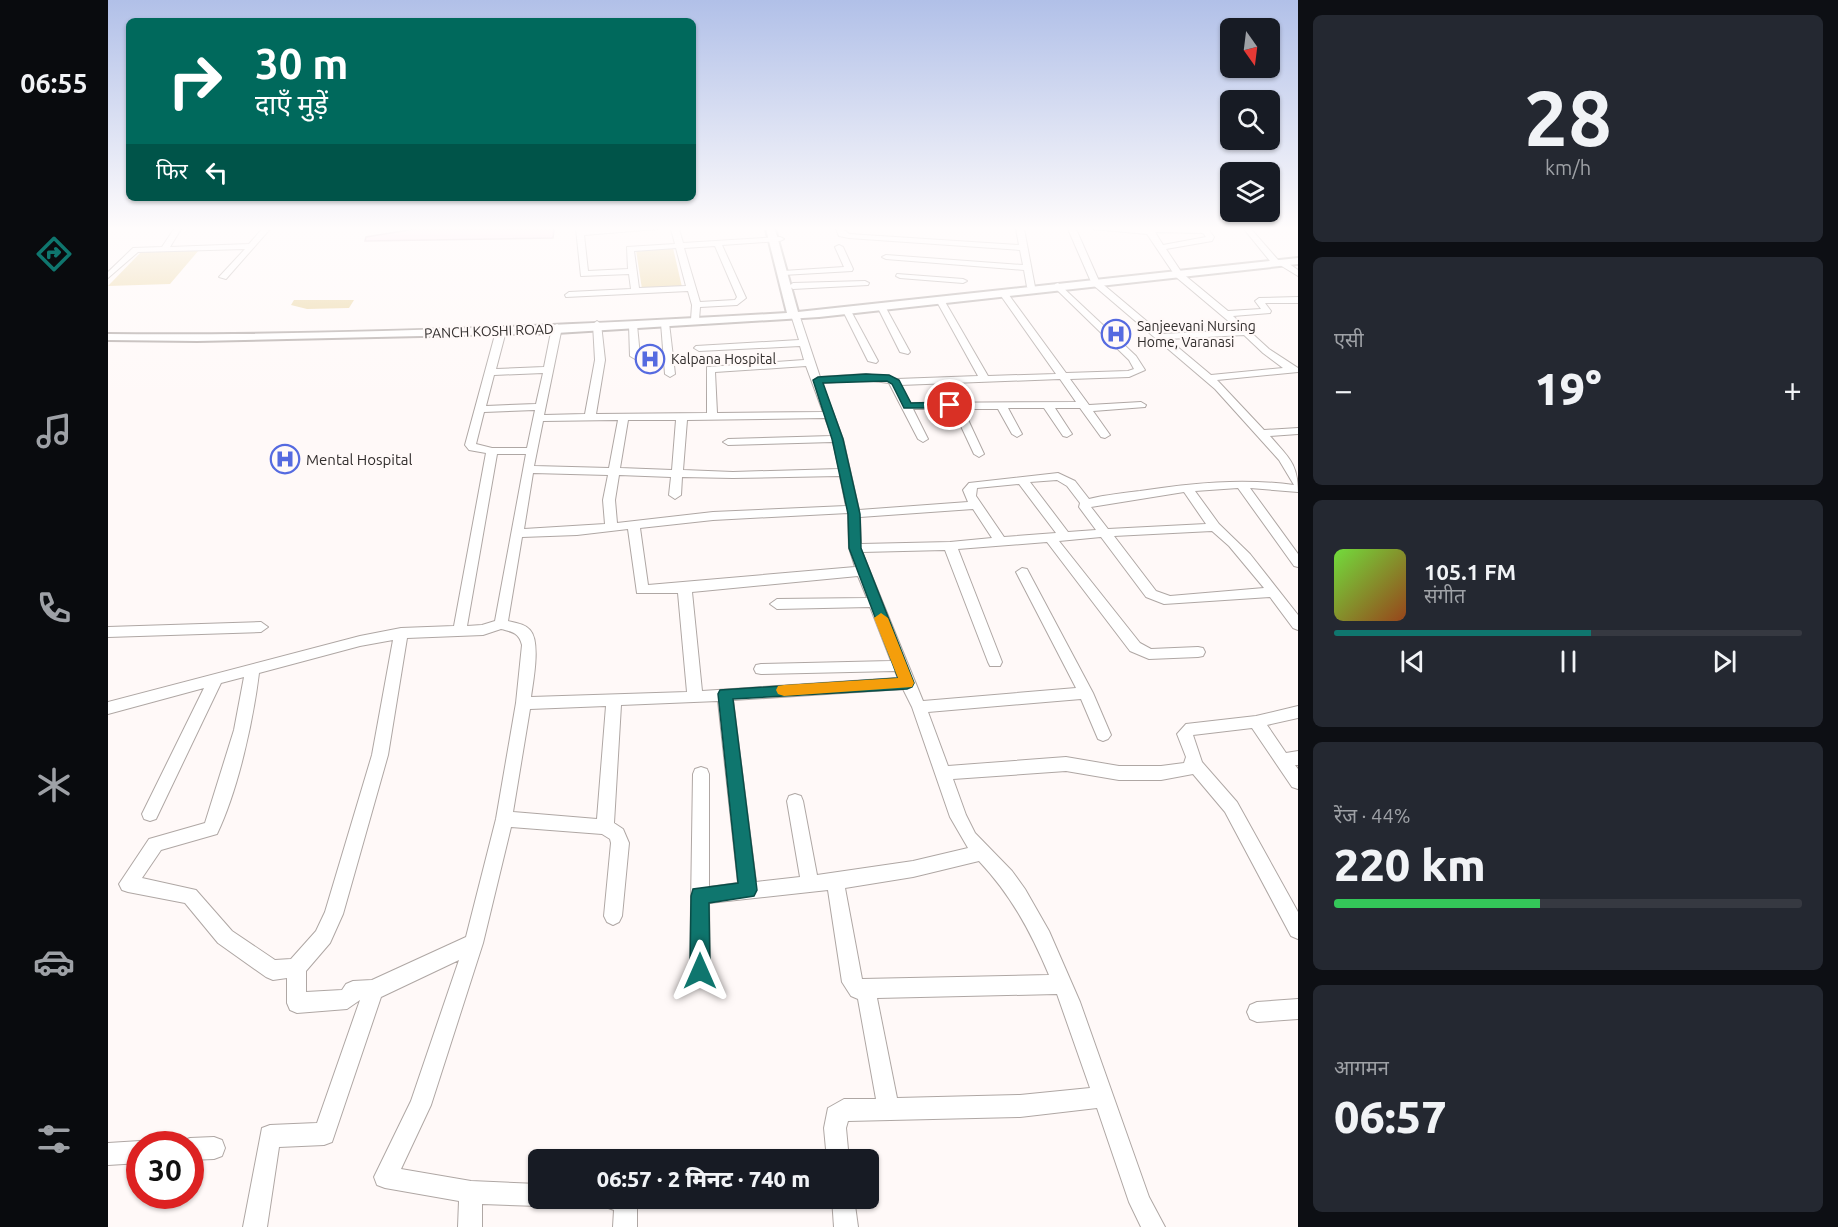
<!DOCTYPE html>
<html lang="hi">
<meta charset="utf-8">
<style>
:root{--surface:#171b24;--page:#242831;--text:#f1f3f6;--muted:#9ea1a6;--line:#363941;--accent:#0f766e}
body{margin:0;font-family:Ubuntu,"Noto Sans Devanagari",sans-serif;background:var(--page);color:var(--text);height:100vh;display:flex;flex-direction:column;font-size:22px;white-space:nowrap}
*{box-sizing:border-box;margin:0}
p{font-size:20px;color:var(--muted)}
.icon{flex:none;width:33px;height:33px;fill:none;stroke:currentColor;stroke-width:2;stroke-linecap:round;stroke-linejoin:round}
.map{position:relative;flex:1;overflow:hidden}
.side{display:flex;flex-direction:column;gap:15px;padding:15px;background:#0d0f14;width:540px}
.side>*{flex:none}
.banner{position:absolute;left:18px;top:18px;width:570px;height:183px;border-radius:9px;box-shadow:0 2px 4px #0004;background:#00695c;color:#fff;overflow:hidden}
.needle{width:39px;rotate:166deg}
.buttons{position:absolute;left:1112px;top:18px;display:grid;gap:12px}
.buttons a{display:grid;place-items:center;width:60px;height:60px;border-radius:9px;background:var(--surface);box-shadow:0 2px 4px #0004;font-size:30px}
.speed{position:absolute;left:18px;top:1131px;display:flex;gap:12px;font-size:30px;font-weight:700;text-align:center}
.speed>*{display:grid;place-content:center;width:78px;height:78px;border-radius:50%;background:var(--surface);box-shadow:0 2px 4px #0004;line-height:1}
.speed .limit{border:9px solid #d22;background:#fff;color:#111}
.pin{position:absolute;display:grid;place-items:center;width:51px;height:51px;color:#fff;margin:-26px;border:3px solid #fff;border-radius:50%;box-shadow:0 2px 6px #0007}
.me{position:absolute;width:66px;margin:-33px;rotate:0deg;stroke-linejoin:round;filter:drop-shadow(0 0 4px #0008)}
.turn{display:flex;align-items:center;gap:21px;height:126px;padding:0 30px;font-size:27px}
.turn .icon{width:78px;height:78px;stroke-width:2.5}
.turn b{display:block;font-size:42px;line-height:51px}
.then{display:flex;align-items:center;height:57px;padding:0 30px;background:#0003;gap:12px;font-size:22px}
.big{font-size:45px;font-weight:800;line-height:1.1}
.side .card{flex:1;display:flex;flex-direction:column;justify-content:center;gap:9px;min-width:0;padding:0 21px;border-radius:9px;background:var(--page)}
.side .dial{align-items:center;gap:0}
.dial b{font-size:78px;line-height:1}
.song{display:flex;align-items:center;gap:18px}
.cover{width:72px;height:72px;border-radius:9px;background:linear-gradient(135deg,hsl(100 70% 55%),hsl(20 70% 35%))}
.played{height:6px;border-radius:3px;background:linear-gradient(90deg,var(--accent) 55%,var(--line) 55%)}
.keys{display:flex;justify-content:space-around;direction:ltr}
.heat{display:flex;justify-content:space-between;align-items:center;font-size:33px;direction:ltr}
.charge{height:9px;border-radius:4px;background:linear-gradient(90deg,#34c759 44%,var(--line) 0)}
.trip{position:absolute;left:420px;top:1149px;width:351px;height:60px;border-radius:9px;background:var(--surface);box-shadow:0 2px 4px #0004;font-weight:800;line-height:60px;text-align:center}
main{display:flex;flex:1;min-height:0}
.tabs{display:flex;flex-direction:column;width:108px;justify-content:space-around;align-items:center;background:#090b0e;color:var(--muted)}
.tabs .icon{width:42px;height:42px}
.tabs .active{color:var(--accent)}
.tabs b{font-size:27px;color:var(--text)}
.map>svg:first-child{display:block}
.green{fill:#e9d39b}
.water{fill:#fed1e7;stroke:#c1a0af;stroke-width:1.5}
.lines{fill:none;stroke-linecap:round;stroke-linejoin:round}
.minor-casing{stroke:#afa7a4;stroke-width:2}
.tertiary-casing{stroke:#afa7a4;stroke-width:4}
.minor{fill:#fff;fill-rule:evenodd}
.tertiary{fill:#fff;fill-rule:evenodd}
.route{fill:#0f766e;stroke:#0a4d48;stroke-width:1.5}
.slow{fill:#f59e0b}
.labels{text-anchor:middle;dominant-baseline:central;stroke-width:4.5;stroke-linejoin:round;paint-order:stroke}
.far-poi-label{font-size:14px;fill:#322e2d;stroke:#fff9f8;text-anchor:start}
.far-street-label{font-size:14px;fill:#322e2d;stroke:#fff9f8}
.poi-label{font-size:15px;fill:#322e2d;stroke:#fff9f8;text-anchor:start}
</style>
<main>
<nav class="tabs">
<b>06:55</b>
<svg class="icon active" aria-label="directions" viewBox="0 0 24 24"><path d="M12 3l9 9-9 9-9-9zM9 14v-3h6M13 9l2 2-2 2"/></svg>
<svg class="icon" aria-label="music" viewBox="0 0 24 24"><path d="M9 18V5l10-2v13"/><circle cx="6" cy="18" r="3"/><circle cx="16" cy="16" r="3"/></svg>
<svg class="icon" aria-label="phone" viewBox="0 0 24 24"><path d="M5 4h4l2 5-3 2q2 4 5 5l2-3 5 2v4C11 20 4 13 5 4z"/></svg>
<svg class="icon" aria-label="climate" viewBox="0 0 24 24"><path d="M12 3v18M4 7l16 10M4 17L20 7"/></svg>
<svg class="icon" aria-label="car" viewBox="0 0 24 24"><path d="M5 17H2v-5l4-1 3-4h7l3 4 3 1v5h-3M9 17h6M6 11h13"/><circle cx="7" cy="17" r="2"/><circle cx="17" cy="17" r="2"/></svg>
<svg class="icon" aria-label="filters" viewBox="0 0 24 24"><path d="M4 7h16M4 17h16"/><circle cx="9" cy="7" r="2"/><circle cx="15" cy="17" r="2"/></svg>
</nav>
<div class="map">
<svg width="1190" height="1227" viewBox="0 0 1190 1227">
<rect width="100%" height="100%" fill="#fff9f8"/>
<g class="green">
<polygon points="565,248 574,287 534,289 528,250"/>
<polygon points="91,250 62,284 0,286 34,251"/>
<polygon points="186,300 246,300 241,308 199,309 183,305"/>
</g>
<polygon class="water" points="307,229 446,229 445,238 257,241 258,237"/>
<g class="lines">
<g class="minor-casing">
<g id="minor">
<polygon points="66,229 73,229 62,247 141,244 154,229 162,229 118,279 111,277 137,249 30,252 0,278 0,272 25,248 54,247"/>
<path d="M468,229h81l-73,6 4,36 40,-2 -1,-22 48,-3 -4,-15h8l4,14 97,-6 4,2 -4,2 -58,4 24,53 -9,7 -37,2 -1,13 -4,3 -4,-3 1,-15 -4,-14 -122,6 -1,-2 4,-3 62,-3 -2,-15 -48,2zM607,246l22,51 -2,3 -35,2 -16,-54zM568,248l10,38 -47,2 -5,-37z"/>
<polygon points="728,229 735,229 741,234 911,245 908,229 916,229 927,287 923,290 919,287 916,270 778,259 774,257 778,255 915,265 912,250 741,238 731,236"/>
<path d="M960,229h8l23,52 63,53 77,-4 -63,-53 -29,-43 -54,-5h115l6,8 -2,4 -46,8 16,24 46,38 33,-2 -6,-8 4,-3 39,-1v6h-33l6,8 -1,2 -37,3 36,33 29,19v4l-81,8 47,50 34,-2v6l-28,2c18,21 28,27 28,56l-48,-4 48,66v13l-4,-1 -56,-78 -43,3 24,33 31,30 48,61v15l-5,-2 -23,-31 -106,7 -18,-7 -45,-60 -42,4 81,102 11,6 47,-2 5,1 2,4 -2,4 -5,1 -49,2 -19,-8 -83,-109 -89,7 44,113 -2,4h-10l-2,-4 -43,-112 -83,2 61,149 153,-13 -60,-116 6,-4 5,1 66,124 18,42 -3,4 -5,2 -5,-2 -17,-40 -153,13 20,54 118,-9 53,9h42l23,-3 2,-6 -9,-23 9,-10 70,-8 42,-10v12l-31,7 19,28 12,-2v14h-3l3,4v20l-6,-2 -40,-59 -59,7 9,27 35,40 61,110v27l-7,-3 -66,-124 -32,-38 -32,6h-42l-53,-9 -113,8 13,36 9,18 37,38 13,18 24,42 31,71 69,195 16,30h-24l-12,-25 -32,-94 -77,9 -172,4 -2,7 3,32h-22l-3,-32 4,-20 16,-9h32l-18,-100 -7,-3 -9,-14 -14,-92 -119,13 1,68 -3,7 -7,3 -7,-3 -3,-7 3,-197 2,-5 6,-2 6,2 2,5v113l29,-4 -20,-182 -97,4 -7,118 9,6 6,14 -7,73 -3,6 -6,3 -6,-3 -3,-6 7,-73 -1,-4 -8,-5 -91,-7 -28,116 -52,162 -30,64 70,12 67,3v14h10l-2,5 -8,3 -56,-2v23h-24l1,-26 -74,-13 -8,-3 -3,-8 37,-76 48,-141 -78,37 -49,145 -8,3 -45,2 -12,80h-24l19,-99 8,-3 47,-2 43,-123 -13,9 -50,4 -7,-3 -3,-7v-25l-14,2 -7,-3 -48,-34 -33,-40 -57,-11 -6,-2 -3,-6 30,-45 56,-16 29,-93 10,-53 -23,6 -65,136 -6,2 -6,-2 -2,-5 62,-126 -96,26v-12l252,-66 41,-8 53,-2 32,-173 -17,-3 -4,-5 31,-114 5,-3 5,3 -10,38 48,-2 8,-40 5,-3 5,3 -18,88 41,-1 10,-54 -2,-36 4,-3 4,3 4,36 -9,54 111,-1v-46l97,-7 -4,-14 -101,5 -5,-3 2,-2 103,-6 -7,-22 -3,-3 4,-3 7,5 20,60 46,-3 31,5 81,-3 -42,-76 4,-3 4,3 44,76 68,-2 -57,-81 4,-3 3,1 60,82 62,-2 6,-2 -5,-9 -74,-72v-4l3,-1 78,73 9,14 -16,7 -59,2 19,26 52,-3 5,3 -1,2 -52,4 17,24 -5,3 -4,-1 -21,-29h-25l17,26 -5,3 -4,-1 -19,-28h-36l14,26 -5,3 -5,-3 -14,-25h-35l21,45 -5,3 -5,-3 -21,-45h-40l15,30 -5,3 -5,-3 -29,-56 -23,-3 -44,3 21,56 16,71 109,-8 -5,-12 6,-7 89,-10 17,8 14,18c16,-4 34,-6 51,-8 51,-8 102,-13 154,-6l-15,-25 -64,-71 -123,-105zM1047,232l48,1 3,4 -43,8zM1136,335l19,18 20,15 -72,7 -43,-36zM698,366l17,46 -106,1 -2,-41zM435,373l-7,31 -50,2 8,-31zM952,379l16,23 -166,1 -10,-18zM427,410l-8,38h-35l-16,-4 8,-32zM717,418l7,18 -104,3 -5,3 5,3 105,-3 6,27 -106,3 -50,-2 4,-50zM510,420l-9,48 -75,-2 9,-45zM520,420h48l-4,50 -52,-2zM389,454h29l-31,167 -13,4 -15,1zM425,473l75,2 -5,25 2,24 -81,5zM511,475l52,2 -2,18 6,4 6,-4 1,-18 51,1 107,-2 6,30 -133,6 -96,11 -2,-23zM949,480l10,6 13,17 -1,4 17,23 -28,2 -38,-50zM911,484l37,49 -52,4 -28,-41 1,-8zM1076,492l22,32 -98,5 -17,-22zM865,509l19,29 -42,4 -89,2 -1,-27zM740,513l1,35 6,19 -207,18 -8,-57 73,-8zM520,529l9,64h41l9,99 -156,5c2,-15 10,-55 -1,-67 -5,-6 -14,-7 -22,-9l14,-84 55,-2zM1104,531l17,15 35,42 -94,8 -14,-5 -42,-55zM750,576l9,22 -90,1 -7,5 7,5 93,-2 21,54 -130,3 -5,1 -2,4 2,4 5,1 134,-3 3,7 -196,13 -10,-99zM393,629c12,3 18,4 21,16l-6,58 -20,116 -30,118 -94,43 -19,1 -7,3 -4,6 -36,2v-21l24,-28 13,-29 45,-159 19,-117 76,-3zM285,640l-21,115 -47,157 -9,19 -25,28 -16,1 -43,-29 -36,-41 -54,-12 19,-28 56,-16c21,-44 36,-112 42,-161l101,-27zM795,689l9,18 38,110 18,31 -55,13 -96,14 -14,-74 -2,-5 -6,-2 -6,2 -2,5 13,76 -44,5 -23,-182zM498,706l-9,113 -84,-7 17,-103zM871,861c32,34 52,71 70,114l-187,4 -17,-91 68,-11zM949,994l33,94 -70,7 -123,3 -20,-100z"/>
<polygon points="1136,229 1143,229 1171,261 1177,261 1190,270 1190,276 1172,265 1166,266"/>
<polygon points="731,245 735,247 745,269 744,271 675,275 671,273 675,271 736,267 727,247"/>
<polygon points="789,274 855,279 859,281 855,283 792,278 788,276"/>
<polygon points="757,281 761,283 760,285 685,289 681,286 685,283"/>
<polygon points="774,305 778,308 802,352 800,354 792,352 770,308"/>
<polygon points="739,308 743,311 770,361 768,363 760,361 735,311"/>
<polygon points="557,320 561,323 567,374 562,377 557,374 553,323"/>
<polygon points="525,322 529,325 532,356 527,359 522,356 521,325"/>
<polygon points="153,622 160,627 153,632 0,637 0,627"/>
<polygon points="1190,999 1190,1019 1149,1022 1142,1019 1139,1012 1142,1005 1149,1002"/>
<polygon points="106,1137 114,1140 117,1148 114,1156 106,1159 82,1160 82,1144 73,1144 74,1141 82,1138"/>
<polygon points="32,1141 40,1144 32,1144 32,1163 0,1165 0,1143"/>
<polygon points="492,1198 529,1198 529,1227 505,1227 506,1210 495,1206"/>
<polygon points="724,1198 746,1198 750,1227 726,1227"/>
</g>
</g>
<g class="tertiary-casing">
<path id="tertiary" d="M658,229h9l23,83 500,-54v6l-479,53 -263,16 -359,8 -89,-1v-6c227,2 453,-8 679,-21z"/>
</g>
<use href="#minor" class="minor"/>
<use href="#tertiary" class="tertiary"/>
</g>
<linearGradient id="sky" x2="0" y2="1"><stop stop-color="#b1c0e8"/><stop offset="0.57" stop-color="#fffcfc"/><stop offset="1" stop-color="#fffcfc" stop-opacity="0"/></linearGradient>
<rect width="1190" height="401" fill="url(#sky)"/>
<polygon class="route" points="758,374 781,375 791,380 803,403 842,402 847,405 842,408 796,408 784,384 779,381 715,383 735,439 752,514 753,548 806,683 804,687 799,689 625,699 649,890 646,896 601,903 602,971 599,978 592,980 585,978 582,971 583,896 585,889 630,883 610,694 612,690 790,678 741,548 740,514 724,439 705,380 710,377"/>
<polygon class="slow" points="773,613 780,618 806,683 804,687 676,696 670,694 668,690 670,686 676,685 790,678 766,618"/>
<defs>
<g id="hospital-ring" transform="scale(1.5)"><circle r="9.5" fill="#fff9f8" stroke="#556ae0" stroke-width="1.5"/><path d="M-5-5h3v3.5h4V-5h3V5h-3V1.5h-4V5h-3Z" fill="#556ae0"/></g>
</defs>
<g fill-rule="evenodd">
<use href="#hospital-ring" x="1008" y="334"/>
<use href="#hospital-ring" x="542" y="359"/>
<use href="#hospital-ring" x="177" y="459"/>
</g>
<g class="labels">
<g class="far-poi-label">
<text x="1029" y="326">Sanjeevani Nursing<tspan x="1029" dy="16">Home, Varanasi</tspan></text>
<text x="563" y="359">Kalpana Hospital</text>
</g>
<g class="far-street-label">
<text transform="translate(381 331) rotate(-2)">PANCH KOSHI ROAD</text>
</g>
<g class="poi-label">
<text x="198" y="459">Mental Hospital</text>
</g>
</g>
</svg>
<div class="buttons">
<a><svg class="needle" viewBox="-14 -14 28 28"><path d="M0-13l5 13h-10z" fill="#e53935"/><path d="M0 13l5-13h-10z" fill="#9ea1a6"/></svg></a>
<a><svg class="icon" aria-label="search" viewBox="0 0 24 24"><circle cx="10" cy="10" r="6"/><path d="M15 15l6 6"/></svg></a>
<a><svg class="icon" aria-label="layers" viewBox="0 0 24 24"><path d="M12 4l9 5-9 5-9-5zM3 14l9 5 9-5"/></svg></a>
</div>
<div class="speed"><div class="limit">30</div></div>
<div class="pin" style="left:842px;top:405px;background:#d93025"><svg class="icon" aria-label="arrive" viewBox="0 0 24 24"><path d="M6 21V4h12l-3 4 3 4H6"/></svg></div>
<svg class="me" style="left:592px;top:971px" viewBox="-20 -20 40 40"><path d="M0-17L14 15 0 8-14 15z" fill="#0f766e" stroke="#fff" stroke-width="4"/></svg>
<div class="trip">06:57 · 2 मिनट · 740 m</div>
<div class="banner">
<div class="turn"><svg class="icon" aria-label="right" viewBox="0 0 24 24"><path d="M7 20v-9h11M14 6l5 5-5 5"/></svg><div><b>30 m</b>दाएँ मुड़ें</div></div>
<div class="then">फिर<svg class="icon" aria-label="left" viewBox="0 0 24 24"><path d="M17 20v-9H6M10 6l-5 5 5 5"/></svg></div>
</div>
</div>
<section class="side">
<div class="card dial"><b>28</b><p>km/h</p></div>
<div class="card"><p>एसी</p>
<div class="heat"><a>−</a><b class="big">19°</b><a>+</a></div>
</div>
<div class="card">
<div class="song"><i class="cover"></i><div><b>105.1 FM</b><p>संगीत</p></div></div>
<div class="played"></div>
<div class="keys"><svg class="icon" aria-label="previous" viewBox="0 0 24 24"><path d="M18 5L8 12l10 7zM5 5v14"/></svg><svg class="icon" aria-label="pause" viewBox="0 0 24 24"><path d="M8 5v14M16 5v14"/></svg><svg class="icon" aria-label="next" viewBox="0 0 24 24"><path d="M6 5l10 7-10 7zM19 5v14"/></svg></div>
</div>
<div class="card"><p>रेंज · 44%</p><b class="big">220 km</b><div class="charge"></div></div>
<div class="card"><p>आगमन</p><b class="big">06:57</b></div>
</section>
</main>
